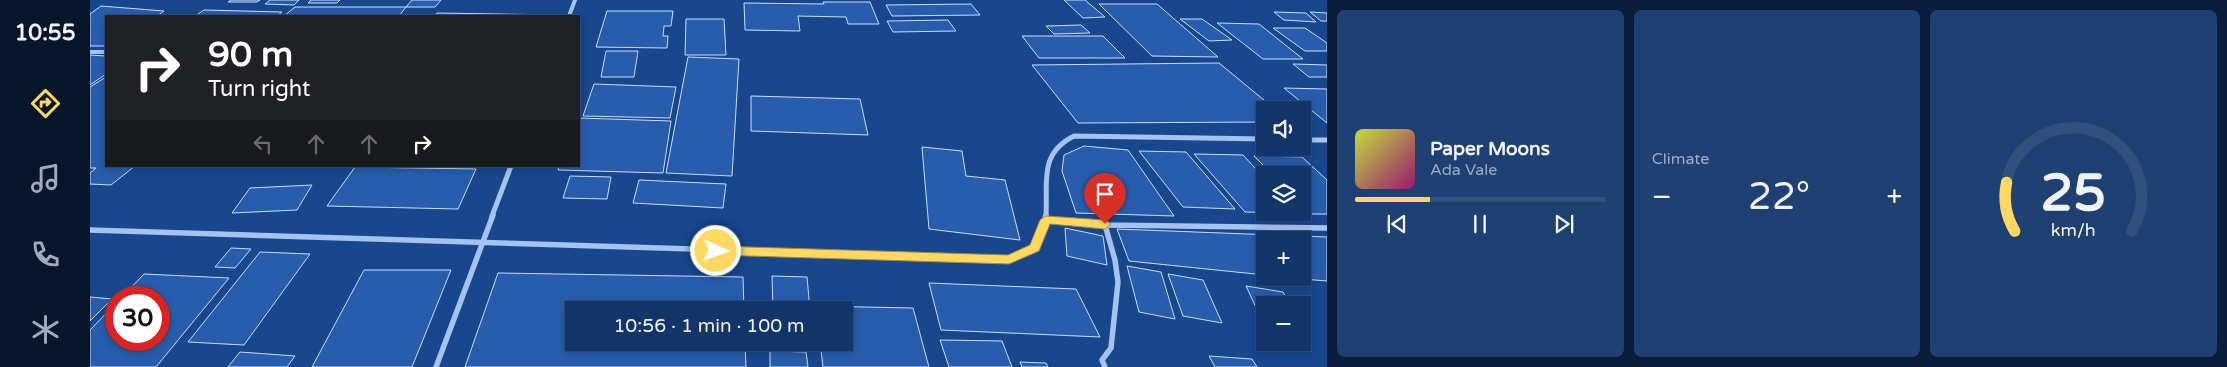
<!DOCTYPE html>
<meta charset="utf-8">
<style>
:root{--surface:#12356a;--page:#1f4072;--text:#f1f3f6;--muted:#9cabc1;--line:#31507e;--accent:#ffd862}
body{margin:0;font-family:"Varela Round",sans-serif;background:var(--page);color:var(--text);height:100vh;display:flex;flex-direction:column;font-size:19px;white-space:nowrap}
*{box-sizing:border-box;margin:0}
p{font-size:16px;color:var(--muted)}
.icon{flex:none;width:28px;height:28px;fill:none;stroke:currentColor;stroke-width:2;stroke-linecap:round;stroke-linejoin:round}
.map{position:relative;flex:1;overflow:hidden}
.sheet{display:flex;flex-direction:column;gap:10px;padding:10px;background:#0a1d3a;width:900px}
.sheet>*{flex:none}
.banner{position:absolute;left:15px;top:15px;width:475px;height:152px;border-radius:0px;box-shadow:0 2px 8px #0003,0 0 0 1px var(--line);background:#202124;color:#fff;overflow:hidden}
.fabs{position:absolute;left:1166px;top:101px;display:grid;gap:10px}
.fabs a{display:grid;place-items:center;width:55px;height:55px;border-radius:0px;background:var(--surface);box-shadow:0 2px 8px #0003,0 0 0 1px var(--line);font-size:25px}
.speed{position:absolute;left:15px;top:286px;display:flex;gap:10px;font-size:25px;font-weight:700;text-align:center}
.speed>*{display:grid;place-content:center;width:65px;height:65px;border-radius:50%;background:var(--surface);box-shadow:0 2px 8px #0003,0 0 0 1px var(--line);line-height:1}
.speed .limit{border:8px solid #d22;background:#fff;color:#111}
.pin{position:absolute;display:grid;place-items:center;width:42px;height:42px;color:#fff;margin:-51px -21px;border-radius:50% 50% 50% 0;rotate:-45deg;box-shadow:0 0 5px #0007}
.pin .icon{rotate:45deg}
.me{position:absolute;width:55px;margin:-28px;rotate:92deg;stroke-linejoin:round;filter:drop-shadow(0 0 4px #0008)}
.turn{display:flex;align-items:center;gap:18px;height:105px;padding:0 20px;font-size:22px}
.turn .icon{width:65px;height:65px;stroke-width:2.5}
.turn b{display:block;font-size:35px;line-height:42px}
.lanes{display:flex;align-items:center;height:48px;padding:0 20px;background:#0003;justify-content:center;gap:25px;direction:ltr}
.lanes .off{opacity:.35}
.big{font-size:38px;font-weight:600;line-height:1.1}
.sheet .widget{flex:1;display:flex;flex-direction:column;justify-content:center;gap:8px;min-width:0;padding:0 18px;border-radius:8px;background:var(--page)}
.sheet .dial{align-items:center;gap:0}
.dial svg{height:130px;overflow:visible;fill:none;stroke:var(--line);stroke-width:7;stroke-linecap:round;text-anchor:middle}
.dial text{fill:var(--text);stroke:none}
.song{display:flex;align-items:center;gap:15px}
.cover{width:60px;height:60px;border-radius:8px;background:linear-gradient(135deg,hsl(70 70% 55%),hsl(320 70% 35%))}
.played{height:5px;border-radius:2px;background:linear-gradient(90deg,var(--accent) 30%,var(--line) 30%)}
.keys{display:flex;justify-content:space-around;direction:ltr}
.heat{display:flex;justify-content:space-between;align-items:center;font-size:28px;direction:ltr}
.sheet .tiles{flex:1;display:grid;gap:10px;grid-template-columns:repeat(3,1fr)}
.trip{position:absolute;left:475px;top:301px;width:288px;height:50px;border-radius:0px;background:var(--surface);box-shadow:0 2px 8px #0003,0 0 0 1px var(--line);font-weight:600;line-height:50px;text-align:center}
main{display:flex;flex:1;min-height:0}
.tab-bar{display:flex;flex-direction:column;width:90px;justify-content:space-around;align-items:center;background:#07152a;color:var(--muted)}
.tab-bar .icon{width:35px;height:35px}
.tab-bar .on{color:var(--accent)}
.tab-bar b{font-size:22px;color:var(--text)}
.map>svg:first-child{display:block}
.building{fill:#275dac;stroke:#cbdffa}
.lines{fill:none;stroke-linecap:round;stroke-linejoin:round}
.minor-far2{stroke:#a5c3ef;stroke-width:4}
.minor-far1{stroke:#a5c3ef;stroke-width:5}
.minor{stroke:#a5c3ef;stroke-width:5.5}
.route{fill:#ffd862;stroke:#a68c40}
</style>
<main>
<nav class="tab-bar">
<b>10:55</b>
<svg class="icon on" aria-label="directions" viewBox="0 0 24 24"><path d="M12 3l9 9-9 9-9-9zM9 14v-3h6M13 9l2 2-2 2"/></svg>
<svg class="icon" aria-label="music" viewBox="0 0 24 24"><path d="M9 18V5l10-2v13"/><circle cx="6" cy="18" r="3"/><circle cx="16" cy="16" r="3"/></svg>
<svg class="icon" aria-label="phone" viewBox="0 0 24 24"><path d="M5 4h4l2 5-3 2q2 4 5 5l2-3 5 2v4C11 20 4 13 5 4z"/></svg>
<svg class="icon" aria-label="climate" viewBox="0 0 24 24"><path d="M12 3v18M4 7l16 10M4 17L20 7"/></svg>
</nav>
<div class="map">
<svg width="1237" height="367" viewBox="0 0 1237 367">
<rect width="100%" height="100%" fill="#18478e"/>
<g class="building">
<polygon points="141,0 170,0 167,2 138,2"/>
<polygon points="180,0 209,0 204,5 175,4"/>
<polygon points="221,0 250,0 247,3 218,3"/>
<polygon points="322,0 351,0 345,7 316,7"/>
<polygon points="974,0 995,0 1015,17 993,18"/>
<polygon points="733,2 780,2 789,24 758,24 756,17 708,16 710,31 655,30 654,3 734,4"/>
<polygon points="881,4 890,15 802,16 796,5"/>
<polygon points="1009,4 1067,4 1128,57 1062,56"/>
<polygon points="11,6 74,11 67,16 16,16 16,46 0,46 0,14"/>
<polygon points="205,7 316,7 309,16 194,16"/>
<polygon points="114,10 192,12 187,16 105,16"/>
<polygon points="517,11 583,11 581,26 574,26 573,36 578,36 577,48 506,47"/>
<polygon points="1184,12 1216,13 1226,22 1194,20"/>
<polygon points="1220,12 1237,13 1237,21 1231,21"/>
<polygon points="347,13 471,15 344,16"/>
<polygon points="596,19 634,19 636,55 595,55"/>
<polygon points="1090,19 1112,19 1142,40 1119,41"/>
<polygon points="858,20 866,31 803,32 797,21"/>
<polygon points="1127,23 1169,24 1213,59 1173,59"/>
<polygon points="991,25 1000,33 964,34 956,26"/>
<polygon points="1183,28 1215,28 1237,43 1237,51 1215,51"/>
<polygon points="932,36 1013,36 1035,58 949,58"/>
<polygon points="516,51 548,51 544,77 511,77"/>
<polygon points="0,55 16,56 16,74 0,85"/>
<polygon points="598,57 649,59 642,176 576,173"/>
<polygon points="1129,63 1186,110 1175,110 1175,122 988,123 942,65"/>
<polygon points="1203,64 1237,65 1237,77 1219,77"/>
<polygon points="16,77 16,166 45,166 21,185 0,184 0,173 6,168 0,168 0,87"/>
<polygon points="504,84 586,87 580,118 493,116"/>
<polygon points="1194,88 1237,89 1237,123"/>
<polygon points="661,96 770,99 778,135 661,131"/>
<polygon points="489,118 581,121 573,173 468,170 469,166 489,166"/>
<polygon points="994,146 1038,150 1084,216 986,213 972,171 974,155"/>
<polygon points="832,147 872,151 876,176 915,180 930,240 839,229"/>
<polygon points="1049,151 1096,152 1145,209 1093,207"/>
<polygon points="1104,154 1153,155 1175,179 1175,212 1208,213 1155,212"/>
<polygon points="1164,156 1212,157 1237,180 1237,214 1220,214 1212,206 1212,175 1183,175"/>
<polygon points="265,167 386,169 368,209 237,206"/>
<polygon points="480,176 521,177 517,199 473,198"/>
<polygon points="549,180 636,184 633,208 543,203"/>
<polygon points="222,185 207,210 142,213 160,188"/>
<polygon points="975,228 1013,236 1017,265 977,256"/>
<polygon points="1027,229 1237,237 1237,281 1200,278 1212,278 1212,240 1175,240 1175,275 1039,261"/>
<polygon points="141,248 161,249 145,268 125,267"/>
<polygon points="170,252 220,254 154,345 98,342"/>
<polygon points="1037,266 1071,272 1085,319 1049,312"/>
<polygon points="274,270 361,270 322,367 222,367"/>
<polygon points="408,273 653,277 654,310 484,310 484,342 655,342 656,367 375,367"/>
<polygon points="54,274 139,278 66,367 0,367 0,330 26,303 26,340 69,340 69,298 31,298"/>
<polygon points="1078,274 1113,280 1132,323 1093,316"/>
<polygon points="682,276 717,277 720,310 683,310"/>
<polygon points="839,283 986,289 1010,337 851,330"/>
<polygon points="1156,286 1193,292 1200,305 1175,305 1175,327"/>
<polygon points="0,297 22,299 0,321"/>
<polygon points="725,306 823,308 839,367 733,367 730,342 754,342 754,310 726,310"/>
<polygon points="850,340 912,341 922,367 859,367"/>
<polygon points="680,351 716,352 718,367 680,367"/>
<polygon points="150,352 205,356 197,367 138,367"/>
<polygon points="1119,356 1162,359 1167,367 1125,367"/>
<polygon points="930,362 956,363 958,367 932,367"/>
</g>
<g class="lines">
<g class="minor-far2">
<polyline points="479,16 485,0"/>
<polyline points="0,52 16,52"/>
</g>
<g class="minor-far1">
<polyline points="1212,140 1237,140"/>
<polyline points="402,216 421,166"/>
<path d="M956,216c2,-33 -8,-62 28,-80l191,3"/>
</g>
<g class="minor">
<polyline points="956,220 1015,225 1237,228"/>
<polyline points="1015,225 1025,260 1028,282 1021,348 1012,360 1015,367"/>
<polyline points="0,230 919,259 945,248 956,215"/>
<polyline points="346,367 403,215"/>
</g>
</g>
<polygon class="route" points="956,216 1015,220 1021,224 1015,229 960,224 949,251 919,264 626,255 620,251 626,246 918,255 940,245 950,220"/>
</svg>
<div class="fabs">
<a><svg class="icon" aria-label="sound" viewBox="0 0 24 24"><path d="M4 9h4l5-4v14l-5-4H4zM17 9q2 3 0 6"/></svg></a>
<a><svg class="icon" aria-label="layers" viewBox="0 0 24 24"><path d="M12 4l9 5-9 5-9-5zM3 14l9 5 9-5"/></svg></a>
<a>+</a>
<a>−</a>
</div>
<div class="speed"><div class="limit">30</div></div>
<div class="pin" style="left:1015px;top:224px;background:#d93025"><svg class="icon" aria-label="arrive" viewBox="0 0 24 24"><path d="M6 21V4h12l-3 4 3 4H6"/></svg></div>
<svg class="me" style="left:626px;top:251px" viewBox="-20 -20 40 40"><circle r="17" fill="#ffd862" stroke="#fff" stroke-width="3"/><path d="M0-11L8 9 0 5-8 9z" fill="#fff"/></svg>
<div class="trip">10:56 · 1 min · 100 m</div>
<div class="banner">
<div class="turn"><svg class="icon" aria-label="right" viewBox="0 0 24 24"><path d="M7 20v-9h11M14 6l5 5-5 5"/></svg><div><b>90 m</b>Turn right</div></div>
<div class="lanes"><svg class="icon off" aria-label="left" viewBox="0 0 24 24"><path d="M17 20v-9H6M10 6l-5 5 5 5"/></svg><svg class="icon off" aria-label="ahead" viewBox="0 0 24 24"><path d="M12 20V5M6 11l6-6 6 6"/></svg><svg class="icon off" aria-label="ahead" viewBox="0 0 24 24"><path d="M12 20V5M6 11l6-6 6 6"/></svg><svg class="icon" aria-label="right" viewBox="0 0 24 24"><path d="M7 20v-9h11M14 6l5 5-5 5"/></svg></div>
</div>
</div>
<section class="sheet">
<div class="tiles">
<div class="widget">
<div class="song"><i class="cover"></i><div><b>Paper Moons</b><p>Ada Vale</p></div></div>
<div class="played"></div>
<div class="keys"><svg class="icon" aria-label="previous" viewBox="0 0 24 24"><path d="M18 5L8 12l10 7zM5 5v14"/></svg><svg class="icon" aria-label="pause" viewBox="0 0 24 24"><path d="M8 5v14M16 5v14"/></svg><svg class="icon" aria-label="next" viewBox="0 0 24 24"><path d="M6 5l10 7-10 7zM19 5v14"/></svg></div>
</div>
<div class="widget"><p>Climate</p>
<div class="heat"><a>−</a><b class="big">22°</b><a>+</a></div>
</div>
<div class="widget dial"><svg viewBox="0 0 100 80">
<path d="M14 69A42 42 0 1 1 86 69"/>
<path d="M14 69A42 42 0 0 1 9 39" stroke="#ffd862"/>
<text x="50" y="56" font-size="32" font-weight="700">25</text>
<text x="50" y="72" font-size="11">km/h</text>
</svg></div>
</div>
</section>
</main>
